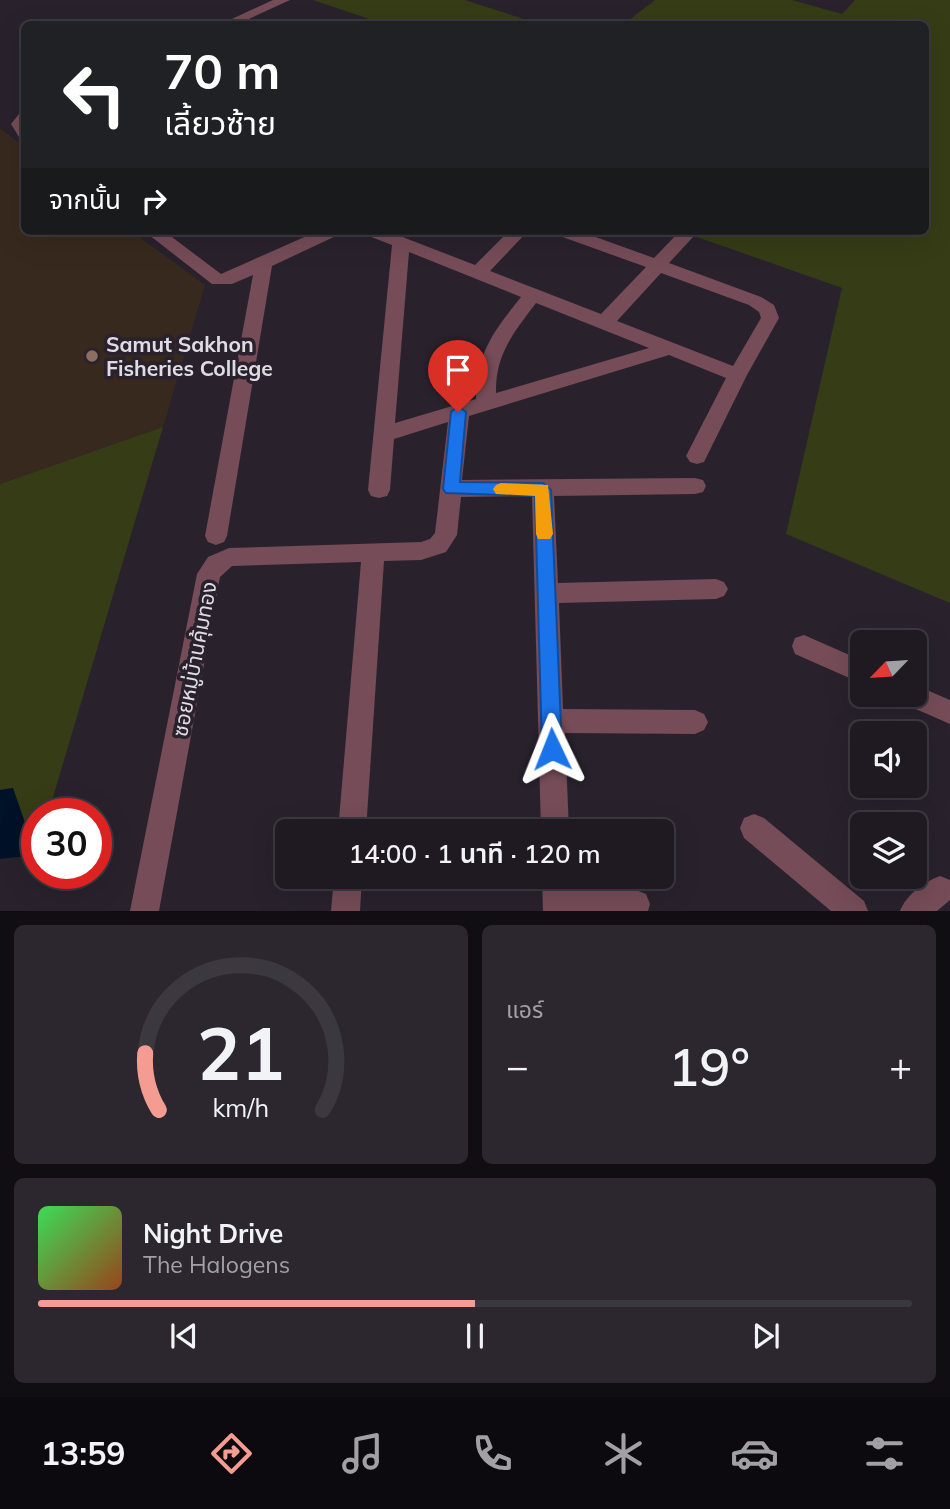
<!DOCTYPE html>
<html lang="th">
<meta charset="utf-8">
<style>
:root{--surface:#1f1a22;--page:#2c272f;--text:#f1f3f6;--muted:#a1a1a5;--line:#3c3840;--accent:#f59c92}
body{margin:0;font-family:Mulish,"Noto Sans Thai",sans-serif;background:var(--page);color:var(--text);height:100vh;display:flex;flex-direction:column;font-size:26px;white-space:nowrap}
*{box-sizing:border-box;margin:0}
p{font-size:23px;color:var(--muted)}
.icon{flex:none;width:38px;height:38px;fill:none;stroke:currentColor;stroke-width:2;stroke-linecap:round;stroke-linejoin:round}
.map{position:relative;height:911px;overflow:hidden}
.sheet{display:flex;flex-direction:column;gap:14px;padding:14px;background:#110e13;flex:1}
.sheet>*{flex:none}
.top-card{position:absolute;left:21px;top:21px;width:908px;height:214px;border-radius:10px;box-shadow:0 7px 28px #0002,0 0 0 2px var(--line);background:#202124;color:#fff;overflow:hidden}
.needle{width:46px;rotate:245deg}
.fabs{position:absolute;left:850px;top:630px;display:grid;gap:14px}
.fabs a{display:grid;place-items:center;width:77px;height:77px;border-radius:10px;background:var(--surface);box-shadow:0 7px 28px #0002,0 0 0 2px var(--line);font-size:35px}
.speed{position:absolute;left:21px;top:798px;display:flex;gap:14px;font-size:35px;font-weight:700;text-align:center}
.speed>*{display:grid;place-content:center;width:91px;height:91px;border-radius:50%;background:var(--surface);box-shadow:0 7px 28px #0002,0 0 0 2px var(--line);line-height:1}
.speed .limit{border:10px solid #d22;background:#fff;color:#111}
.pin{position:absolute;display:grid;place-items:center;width:60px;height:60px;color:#fff;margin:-72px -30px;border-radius:50% 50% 50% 0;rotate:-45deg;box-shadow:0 0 7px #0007}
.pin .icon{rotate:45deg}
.me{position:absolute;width:77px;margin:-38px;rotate:358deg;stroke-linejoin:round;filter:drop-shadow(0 0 5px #0008)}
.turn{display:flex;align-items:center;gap:24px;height:147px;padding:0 28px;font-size:32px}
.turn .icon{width:91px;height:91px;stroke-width:2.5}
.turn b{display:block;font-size:49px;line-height:60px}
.then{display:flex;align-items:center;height:66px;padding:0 28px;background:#0003;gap:14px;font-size:26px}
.big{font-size:52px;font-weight:600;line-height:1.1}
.sheet .tile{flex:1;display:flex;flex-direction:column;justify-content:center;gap:10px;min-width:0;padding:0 24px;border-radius:10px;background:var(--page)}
.sheet .dial{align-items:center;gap:0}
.dial svg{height:182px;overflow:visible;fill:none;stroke:var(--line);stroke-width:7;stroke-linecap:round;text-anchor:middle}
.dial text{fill:var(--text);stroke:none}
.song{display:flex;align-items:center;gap:21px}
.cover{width:84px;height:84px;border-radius:10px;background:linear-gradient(135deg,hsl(130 70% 55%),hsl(20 70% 35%))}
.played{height:7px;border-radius:4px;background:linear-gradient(90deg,var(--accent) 50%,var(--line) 50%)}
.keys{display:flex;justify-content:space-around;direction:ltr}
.heat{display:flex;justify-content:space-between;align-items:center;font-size:38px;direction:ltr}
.sheet .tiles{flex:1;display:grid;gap:14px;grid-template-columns:1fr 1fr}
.tile:last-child{grid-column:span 2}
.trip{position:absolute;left:275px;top:819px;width:399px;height:70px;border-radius:10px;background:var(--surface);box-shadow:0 7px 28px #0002,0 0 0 2px var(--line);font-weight:600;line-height:70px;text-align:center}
.menu{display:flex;height:112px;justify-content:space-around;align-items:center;background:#0c0a0e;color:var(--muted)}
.menu .icon{width:49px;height:49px}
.menu .current{color:var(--accent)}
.menu b{font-size:32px;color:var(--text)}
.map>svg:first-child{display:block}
.education{fill:#37291d}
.green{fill:#363c15}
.water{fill:#001228}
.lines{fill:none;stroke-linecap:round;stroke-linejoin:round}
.minor{fill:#754c57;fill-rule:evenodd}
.route{fill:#1a73e8;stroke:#114b97;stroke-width:2}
.slow{fill:#f59e0b}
.education-dot{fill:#8d6e63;stroke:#29222d;stroke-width:2.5}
.labels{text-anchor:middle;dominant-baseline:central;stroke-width:7;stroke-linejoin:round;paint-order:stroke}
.poi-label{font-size:21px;font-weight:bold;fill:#e1dce3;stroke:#29222d;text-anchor:start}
.street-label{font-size:21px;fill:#e1dce3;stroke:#29222d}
</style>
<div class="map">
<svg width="950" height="911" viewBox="0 0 950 911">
<rect width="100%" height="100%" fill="#29222d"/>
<polygon class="education" points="0,128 24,147 24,231 131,231 205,285 163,427 0,484"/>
<g class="green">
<polygon points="313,0 465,0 539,24 369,24 375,21"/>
<polygon points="655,0 792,0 842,14 855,0 950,0 950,603 786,534 842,288 680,231 926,231 926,24 624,24"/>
<polygon points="163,427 48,814 37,814 36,855 13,788 0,790 0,484"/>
</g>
<polygon class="water" points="13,788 36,855 0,859 0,790"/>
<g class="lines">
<g class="minor">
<polygon points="273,0 290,0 238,24 221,24"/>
<polygon points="24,113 24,139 19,137 11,124 19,114"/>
<polygon points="144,231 164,231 221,274 318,231 341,231 338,235 272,266 227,536 224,542 216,545 208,542 205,536 253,275 232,284 212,284"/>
<path d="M363,231h24l88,34 34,-34h19l-38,40 111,43 45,-47 -89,-32 -3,-4h25l75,27 24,-25 6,-1 9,5 -24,26 92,34 13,8 5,13 -32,57 -43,87 -7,2 -7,-2 -4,-6 40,-78 -57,-23 -200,61 -7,64 233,-2 8,2 3,6 -3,6 -8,2 -141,2 4,87 158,-4 8,3 4,7 -4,7 -8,3 -157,4 4,106 132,1 9,4 4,8 -4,8 -9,4 -130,-1 4,98h-28l-9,-335 -71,1 -4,38 -11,17 -25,8 -37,1 -18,270h-28l23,-269 -129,4 -12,11 -61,334h-29l67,-337 11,-17 21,-9 192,-6 9,-3 5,-6 13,-111 -54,17 -4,51 -3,6 -8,2 -8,-2 -3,-6 24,-245 -26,-10zM409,252l112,45c-27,34 -45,56 -45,102l-81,24zM661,273l88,32 10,7 2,6 -28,48 -116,-45zM536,303l113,45 -153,45c-1,-38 18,-61 40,-90z"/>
<polygon points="804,635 863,661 863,684 795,654 792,646 795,638"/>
<polygon points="915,685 950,700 950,724 902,703 898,695 915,695"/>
<polygon points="754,814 764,818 864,901 868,911 831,911 744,838 740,828 744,818"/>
<path d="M940,876l10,4v20l-13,11h-37c6,-16 24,-29 40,-35z"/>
<polygon points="334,877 362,877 360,911 331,911"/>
<polygon points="542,877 570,877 571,890 636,890 646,894 650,904 648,911 543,911"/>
</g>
</g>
<polygon class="route" points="458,406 466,412 460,482 543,483 551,490 562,749 559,755 552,758 545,755 542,749 535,496 446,493 443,489 451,412"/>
<polygon class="slow" points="501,483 548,485 553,534 550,539 538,539 536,534 535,496 496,494 493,489 496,485"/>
<circle class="education-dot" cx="92" cy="356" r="7"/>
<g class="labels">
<g class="poi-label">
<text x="106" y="344">Samut Sakhon<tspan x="106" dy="24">Fisheries College</tspan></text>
</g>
<g class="street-label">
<text transform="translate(194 659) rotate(-79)">ซอยหมู่บ้านคุ้มทอง</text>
</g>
</g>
</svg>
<div class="fabs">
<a><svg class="needle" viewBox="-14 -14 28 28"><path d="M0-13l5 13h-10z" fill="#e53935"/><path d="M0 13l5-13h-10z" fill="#a1a1a5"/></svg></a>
<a><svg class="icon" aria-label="sound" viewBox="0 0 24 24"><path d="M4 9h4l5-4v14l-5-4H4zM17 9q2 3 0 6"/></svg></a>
<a><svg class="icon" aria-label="layers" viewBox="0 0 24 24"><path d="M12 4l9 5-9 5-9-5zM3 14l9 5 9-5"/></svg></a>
</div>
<div class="speed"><div class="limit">30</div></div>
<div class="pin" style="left:458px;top:412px;background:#d93025"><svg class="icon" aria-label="arrive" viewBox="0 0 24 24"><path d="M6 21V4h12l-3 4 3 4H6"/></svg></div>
<svg class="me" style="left:552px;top:749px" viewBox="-20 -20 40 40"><path d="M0-17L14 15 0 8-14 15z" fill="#1a73e8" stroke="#fff" stroke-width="4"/></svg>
<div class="trip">14:00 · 1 นาที · 120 m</div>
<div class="top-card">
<div class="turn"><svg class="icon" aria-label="left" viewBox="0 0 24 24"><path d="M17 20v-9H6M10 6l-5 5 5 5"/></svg><div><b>70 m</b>เลี้ยวซ้าย</div></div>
<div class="then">จากนั้น<svg class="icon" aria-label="right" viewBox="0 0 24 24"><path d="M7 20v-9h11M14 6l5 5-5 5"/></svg></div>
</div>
</div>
<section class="sheet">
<div class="tiles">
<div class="tile dial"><svg viewBox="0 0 100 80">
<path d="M14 69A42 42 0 1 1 86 69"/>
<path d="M14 69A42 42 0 0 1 8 44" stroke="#f59c92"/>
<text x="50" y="56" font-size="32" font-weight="700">21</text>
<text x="50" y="72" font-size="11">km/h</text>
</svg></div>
<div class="tile"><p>แอร์</p>
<div class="heat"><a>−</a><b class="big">19°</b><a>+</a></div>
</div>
<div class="tile">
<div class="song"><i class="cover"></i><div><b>Night Drive</b><p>The Halogens</p></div></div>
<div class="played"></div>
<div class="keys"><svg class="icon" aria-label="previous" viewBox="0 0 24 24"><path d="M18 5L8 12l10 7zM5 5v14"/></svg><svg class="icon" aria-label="pause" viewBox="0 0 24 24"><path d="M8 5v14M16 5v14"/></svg><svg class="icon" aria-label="next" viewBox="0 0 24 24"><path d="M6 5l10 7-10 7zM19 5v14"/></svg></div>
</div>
</div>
</section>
<nav class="menu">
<b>13:59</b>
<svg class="icon current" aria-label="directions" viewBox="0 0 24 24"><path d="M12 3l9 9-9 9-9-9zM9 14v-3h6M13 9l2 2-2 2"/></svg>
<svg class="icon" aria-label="music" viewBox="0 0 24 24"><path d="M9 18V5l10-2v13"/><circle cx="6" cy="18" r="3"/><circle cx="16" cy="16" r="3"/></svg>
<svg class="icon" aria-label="phone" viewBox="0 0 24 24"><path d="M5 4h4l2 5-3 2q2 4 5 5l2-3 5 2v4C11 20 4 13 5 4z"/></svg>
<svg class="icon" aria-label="climate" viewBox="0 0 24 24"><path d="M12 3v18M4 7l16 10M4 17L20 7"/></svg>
<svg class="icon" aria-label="car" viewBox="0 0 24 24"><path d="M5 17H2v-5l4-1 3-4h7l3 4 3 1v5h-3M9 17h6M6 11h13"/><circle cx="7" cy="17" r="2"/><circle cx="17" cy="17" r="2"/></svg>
<svg class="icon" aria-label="filters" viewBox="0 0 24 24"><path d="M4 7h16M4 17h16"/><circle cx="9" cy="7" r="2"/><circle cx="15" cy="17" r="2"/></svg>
</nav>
